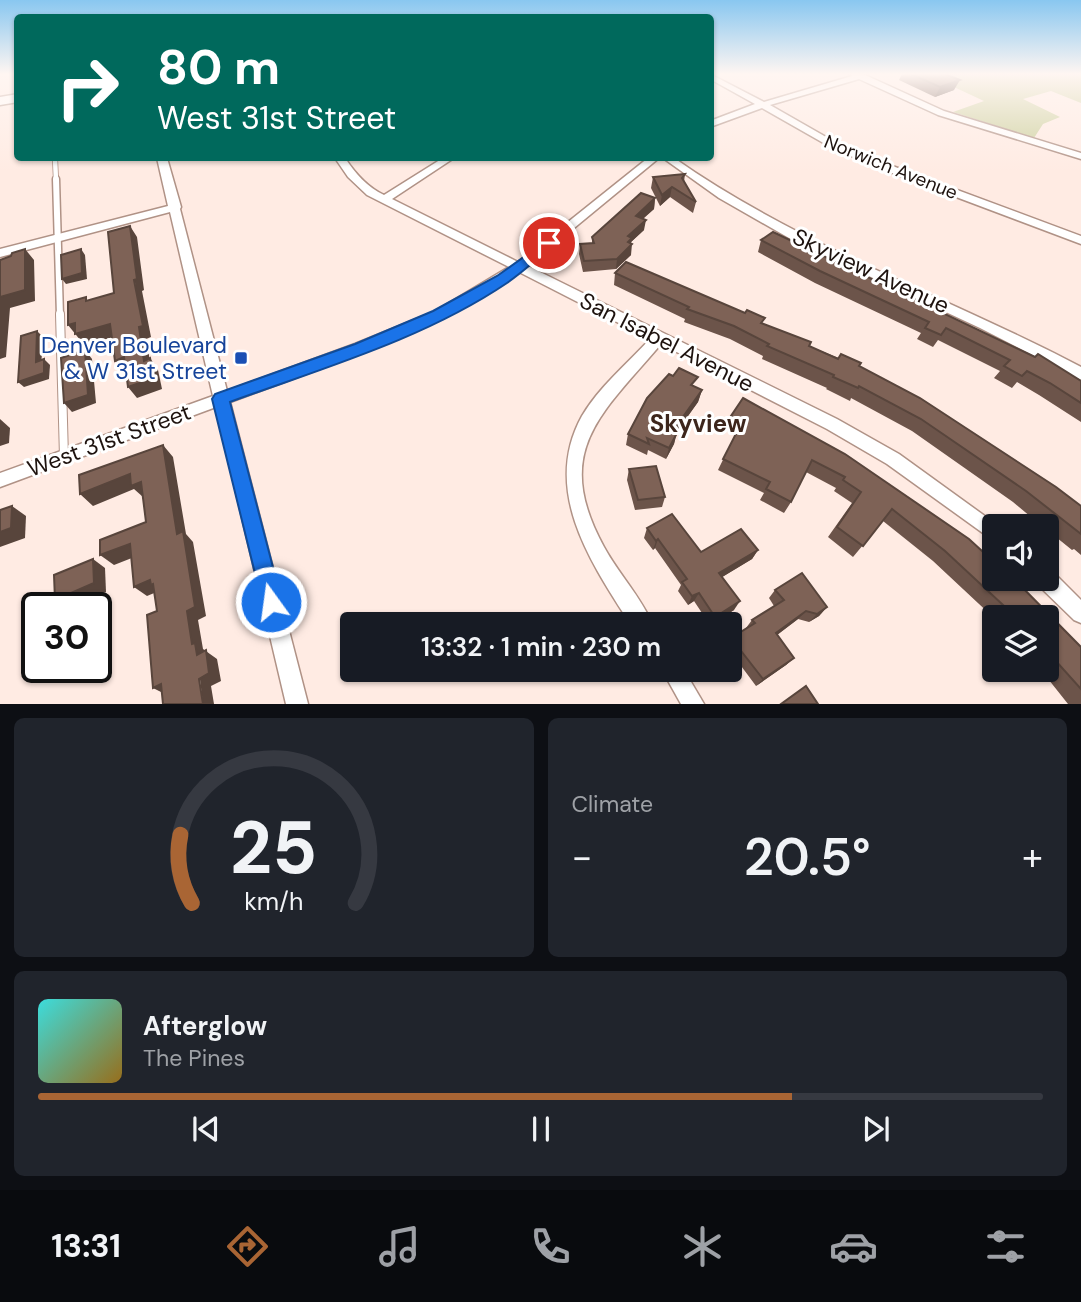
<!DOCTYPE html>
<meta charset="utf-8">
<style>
:root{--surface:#171b24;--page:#20242c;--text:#f1f3f6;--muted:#9ea1a6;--line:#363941;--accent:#a96534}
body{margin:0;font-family:"DM Sans",sans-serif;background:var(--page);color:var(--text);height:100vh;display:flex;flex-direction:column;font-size:26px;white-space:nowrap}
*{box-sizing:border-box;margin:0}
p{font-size:23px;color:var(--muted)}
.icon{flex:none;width:38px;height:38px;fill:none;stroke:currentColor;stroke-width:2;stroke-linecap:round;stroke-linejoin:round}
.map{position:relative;height:704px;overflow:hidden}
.side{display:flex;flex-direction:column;gap:14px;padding:14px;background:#0d0f14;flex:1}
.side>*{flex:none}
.banner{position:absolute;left:14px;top:14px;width:700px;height:147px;border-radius:7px;box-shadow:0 2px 5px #0004;background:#00695c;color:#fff;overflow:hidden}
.buttons{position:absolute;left:982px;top:514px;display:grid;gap:14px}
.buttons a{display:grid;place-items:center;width:77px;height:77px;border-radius:7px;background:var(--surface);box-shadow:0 2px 5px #0004;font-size:35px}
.speed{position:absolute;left:21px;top:592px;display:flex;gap:14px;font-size:35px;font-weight:700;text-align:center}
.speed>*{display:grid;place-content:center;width:91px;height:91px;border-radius:50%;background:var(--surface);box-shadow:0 2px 5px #0004;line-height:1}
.speed .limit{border:4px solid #111;border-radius:10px;background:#fff;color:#111}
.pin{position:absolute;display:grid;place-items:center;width:60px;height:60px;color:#fff;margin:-30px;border:4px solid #fff;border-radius:50%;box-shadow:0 2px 7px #0007}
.me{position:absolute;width:77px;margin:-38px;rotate:346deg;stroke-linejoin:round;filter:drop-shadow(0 0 5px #0008)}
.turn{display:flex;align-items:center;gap:24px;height:147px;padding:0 28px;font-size:32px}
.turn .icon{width:91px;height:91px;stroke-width:2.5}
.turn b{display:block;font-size:49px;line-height:60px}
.big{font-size:52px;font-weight:600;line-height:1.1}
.side .tile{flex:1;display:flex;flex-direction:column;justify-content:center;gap:10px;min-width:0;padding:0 24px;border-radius:10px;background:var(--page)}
.side .dial{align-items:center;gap:0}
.dial svg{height:182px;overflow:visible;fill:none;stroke:var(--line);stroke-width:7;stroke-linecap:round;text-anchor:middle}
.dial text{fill:var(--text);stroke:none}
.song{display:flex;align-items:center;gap:21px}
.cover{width:84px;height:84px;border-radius:10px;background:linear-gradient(135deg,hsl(180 70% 55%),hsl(40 70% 35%))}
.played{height:7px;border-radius:4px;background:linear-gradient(90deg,var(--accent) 75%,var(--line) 75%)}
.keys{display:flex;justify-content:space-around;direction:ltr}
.heat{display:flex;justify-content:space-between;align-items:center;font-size:38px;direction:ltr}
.side .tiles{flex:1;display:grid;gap:14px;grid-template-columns:1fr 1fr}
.tile:last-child{grid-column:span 2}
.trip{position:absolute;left:340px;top:612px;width:402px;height:70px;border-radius:7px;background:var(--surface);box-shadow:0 2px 5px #0004;font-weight:600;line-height:70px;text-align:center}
.tab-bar{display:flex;height:112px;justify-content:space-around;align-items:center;background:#090b0e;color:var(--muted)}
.tab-bar .icon{width:49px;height:49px}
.tab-bar .active{color:var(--accent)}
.tab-bar b{font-size:32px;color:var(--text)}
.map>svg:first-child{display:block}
.green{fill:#cdd19f}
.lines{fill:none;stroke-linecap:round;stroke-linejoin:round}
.lane-far2-casing{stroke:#b09286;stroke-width:6}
.lane-far1-casing{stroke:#b09286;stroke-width:9}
.lane-casing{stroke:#b09286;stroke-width:10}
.street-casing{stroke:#b09286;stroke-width:3}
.secondary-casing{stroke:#b09286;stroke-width:3}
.lane-far2{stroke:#fff;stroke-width:4.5}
.lane-far1{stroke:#fff;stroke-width:6}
.lane{stroke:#fff;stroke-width:8}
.street{fill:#fff;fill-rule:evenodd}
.secondary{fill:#fff;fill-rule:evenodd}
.wall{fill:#6c544a}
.shaded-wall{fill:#58453c}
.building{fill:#7e6256;stroke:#58453c;stroke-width:2}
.route{fill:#1a73e8;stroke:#114b97;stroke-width:2}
.transit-dot{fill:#1a4fb4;stroke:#fff;stroke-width:2.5}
.labels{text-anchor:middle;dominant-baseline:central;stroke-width:6;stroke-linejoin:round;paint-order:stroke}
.far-street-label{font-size:19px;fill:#1d120e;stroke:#fff}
.street-label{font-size:23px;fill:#1d120e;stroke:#fff}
.transit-label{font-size:23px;fill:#164399;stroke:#fff;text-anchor:end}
.neighbourhood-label{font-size:24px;font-weight:bold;fill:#3d261c;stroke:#fff}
</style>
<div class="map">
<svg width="1081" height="704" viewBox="0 0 1081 704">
<rect width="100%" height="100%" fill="#ffebe3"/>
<polygon class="green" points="926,74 1081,74 1081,103 1051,91 1023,99 1060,117 1043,124 1034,138 953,112 984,101"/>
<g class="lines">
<g class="lane-far2-casing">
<polyline id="lane-far2" points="55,158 56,181"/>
</g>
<g class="lane-far1-casing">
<polyline id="lane-far1" points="56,179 60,316"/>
</g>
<g class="lane-casing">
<polyline id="lane" points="60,314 64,457"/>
</g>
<g class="street-casing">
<g id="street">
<polygon points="710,74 764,102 852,76 850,74 863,74 944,111 1081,153 1081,159 938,115 859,79 770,105 833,141 879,161 1081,236 1081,244 871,165 827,145 762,108 710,127 710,121 755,104 710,79"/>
<path d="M157,158h10l14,49 -1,2 47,182 128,-47 79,-32 75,-45 -142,-72 -19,-18 -13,-19h10c10,15 22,29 39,37l59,-37h11l-62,41 126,63 130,-104h11l-131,108 309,153 62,35 101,73h-6v14l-107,-77 -60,-35 -166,-85c-59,70 -110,106 -57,203 14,26 37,50 49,78h-22c-40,-62 -90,-135 -49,-209 17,-29 45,-52 68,-77l-131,-67 -75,46 -79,34 -135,50 78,302h-22l-70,-297 -216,80v-14l213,-77 -43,-184 -170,45v-8l168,-43z"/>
<path d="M663,158h11c118,83 252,131 380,195l27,14v13l-101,-52 -184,-86 -77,-44z"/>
<polygon points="1046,570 1053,572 1081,600 1081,623 1074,620 1039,586 1037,579 1046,579"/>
<polygon points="662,670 684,670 704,704 681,704"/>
</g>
</g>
<g class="secondary-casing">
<polygon id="secondary" points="18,94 18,102 0,105 0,97"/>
</g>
<use href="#lane-far2" class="lane-far2"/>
<use href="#lane-far1" class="lane-far1"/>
<use href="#lane" class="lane"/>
<use href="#street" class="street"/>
<use href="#secondary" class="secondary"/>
</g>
<g class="wall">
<polygon points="902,74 945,74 954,90 935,97 899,80"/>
<polygon points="685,174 684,182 696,202 693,213 670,197 660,206 651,188 653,177"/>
<polygon points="655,198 654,209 643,219 644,230 631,242 631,255 616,269 583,272 579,254 580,244 592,243 592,237"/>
<polygon points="761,240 1081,381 1081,422 1039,395 1017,382 1012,388 994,378 1000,371 938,340 933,347 917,339 921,333 815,283 758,252"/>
<polygon points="615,273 762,324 809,346 859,366 1081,506 1081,555 1074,549 1072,550 1046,529 1046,527 1043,527 1013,502 912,431 851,398 850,401 826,389 827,388 762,359 763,356 730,339 684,322 685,319 614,285"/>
<polygon points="695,387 702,390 698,402 676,433 674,444 666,459 648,450 647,455 626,445 628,434"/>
<polygon points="743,398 845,454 969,539 994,562 994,579 1014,579 1023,588 1081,647 1081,704 1068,704 1041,670 1046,670 1046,618 994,618 933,561 883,521 853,557 828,537 852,503 834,491 836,488 806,472 791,502 784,513 760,500 764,493 718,470 736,433 726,428 731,416"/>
<polygon points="629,469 665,497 662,507 635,510 627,480"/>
<polygon points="647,528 701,552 758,550 752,559 722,577 734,610 710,625 694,601 688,605 678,591 681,585 655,548 653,550 644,538"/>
<polygon points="775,590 827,607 819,616 809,622 798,619 777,635 794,658 786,665 756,686 730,651 730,640 746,628 752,620 774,606 769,598"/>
</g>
<g class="shaded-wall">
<polygon points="960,80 954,90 935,97 940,87"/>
<polygon points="672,187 670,197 660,206 662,195"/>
<polygon points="655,198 654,209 634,226 636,216"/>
<polygon points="646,220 644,230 631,242 631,246 632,244 631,255 616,269 617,259 628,236"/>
<polygon points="130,226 137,237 144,290 142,291 151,337 146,339 152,372 144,361 139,327"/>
<polygon points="25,249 34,260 35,301 10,308 6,357 0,359 0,297"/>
<polygon points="81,249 85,255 87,279 66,284 62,279"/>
<polygon points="75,323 110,324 119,335 85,346 68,325"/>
<polygon points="37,331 43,337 41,367 36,362"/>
<polygon points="85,350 92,359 96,403 72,412 64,403"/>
<polygon points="124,357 133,369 123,372 115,361"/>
<polygon points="150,358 158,370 162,389 137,398 128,387"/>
<polygon points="44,359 50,365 49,379 24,387 18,382"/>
<polygon points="702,390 698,402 669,442 673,431"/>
<polygon points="0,419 10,428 9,443 0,446"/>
<polygon points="677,433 674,444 666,459 669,448"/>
<polygon points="163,445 173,457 186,534 193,542 206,616 198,620 203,649 217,659 221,681 211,686 214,704 203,704 197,655 192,644 187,611 177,534"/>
<polygon points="130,474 141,482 143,497 134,489 93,506 80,494"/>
<polygon points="12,506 26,516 25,538 0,547 0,532"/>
<polygon points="658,539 655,548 653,550 656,541"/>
<polygon points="130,544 142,554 114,565 100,555"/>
<polygon points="758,550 752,559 714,582 719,573"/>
<polygon points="93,559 105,568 106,592 72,607 66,607 55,600"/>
<polygon points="150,580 159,591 147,596 134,587"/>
<polygon points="699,593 694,601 688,605 692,596"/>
<polygon points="740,601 734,610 710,625 715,617"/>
<polygon points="827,607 819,616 809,622 817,614"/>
<polygon points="806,611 798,619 769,641 776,633"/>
<polygon points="794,658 786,665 756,686 763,679"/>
<polygon points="161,684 167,695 153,688"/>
</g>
<g class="building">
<polygon points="911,74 945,74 960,80 940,87"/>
<polygon points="685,174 682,178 696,202 672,187 662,195 653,177"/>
<polygon points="641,193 655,198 636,216 646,220 628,236 632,238 628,242 632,244 617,259 584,261 580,244 594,243 592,237"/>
<polygon points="130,226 137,279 134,280 143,326 139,327 144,361 150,358 154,378 128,387 124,357 115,361 110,324 75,334 75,323 68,325 68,302 86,297 86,301 114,293 108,232"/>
<polygon points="773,232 1035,357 1038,354 1081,381 1081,403 1050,383 1027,371 1022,376 1004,366 1010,360 946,328 941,335 925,328 929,322 820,271 761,240"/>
<polygon points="25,249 25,290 0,297 0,260 11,256 12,253"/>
<polygon points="81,249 82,273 62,279 61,255"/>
<polygon points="626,262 745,313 747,310 765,318 761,323 811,342 809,346 838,359 841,354 861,363 859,366 920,398 1056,487 1081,506 1081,534 1026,491 921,419 859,386 858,388 833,377 834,375 767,346 769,344 734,326 687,309 689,307 615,273"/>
<polygon points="37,331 36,362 44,359 44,373 18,382 21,336"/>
<polygon points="85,350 88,395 64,403 61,358"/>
<polygon points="679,368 698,377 691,385 702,390 673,431 677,433 669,448 647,438 649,444 628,434 647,398 669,374 673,376"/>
<polygon points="743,398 845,454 969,539 994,562 994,579 1014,579 1081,647 1081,689 1046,650 1046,618 1017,618 945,551 892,509 863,546 837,527 861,492 843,480 845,477 812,460 791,502 766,489 770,482 723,459 742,422 731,416"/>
<polygon points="163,445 177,534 183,531 195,607 187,611 192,644 195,643 197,655 206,650 209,673 199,679 203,704 163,704 161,684 153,688 151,664 147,615 157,611 153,584 151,585 150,580 134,587 130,544 100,555 100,540 146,522 141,482 131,486 130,474 80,494 79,475"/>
<polygon points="656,466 665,497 638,500 629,469"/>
<polygon points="12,506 11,528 0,532 0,510"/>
<polygon points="672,514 701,552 741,529 758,550 719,573 740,601 715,617 699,593 692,596 682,582 687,579 658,539 656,541 647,528"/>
<polygon points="93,559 94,583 55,600 54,575"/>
<polygon points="802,573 827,607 817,614 806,611 776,633 794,658 763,679 731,638 755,623 752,620 784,600 775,590"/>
<polygon points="806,686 818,704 781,704"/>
</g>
<linearGradient id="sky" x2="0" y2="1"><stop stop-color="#89c7f0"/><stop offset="0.43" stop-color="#fff6f2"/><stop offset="1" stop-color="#fff6f2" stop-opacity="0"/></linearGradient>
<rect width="1081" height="172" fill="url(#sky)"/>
<path class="route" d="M549,239l4,1v6c-15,12 -30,26 -46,37 -83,56 -184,85 -277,119l52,200 -3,8 -8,3 -7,-3 -52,-211 3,-5 140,-50 78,-33 64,-35z"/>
<rect class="transit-dot" x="234" y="351" width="14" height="14" rx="3.5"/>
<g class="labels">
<g class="far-street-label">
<text transform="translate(891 167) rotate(22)">Norwich Avenue</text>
</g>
<g class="street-label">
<text transform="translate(871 271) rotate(25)">Skyview Avenue</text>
<text transform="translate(667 342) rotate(27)">San Isabel Avenue</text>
<text transform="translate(109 440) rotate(-20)">West 31st Street</text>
</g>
<g class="transit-label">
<text x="227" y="345">Denver Boulevard<tspan x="227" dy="26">&amp; W 31st Street</tspan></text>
</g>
<g class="neighbourhood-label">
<text x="698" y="423">Skyview</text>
</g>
</g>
</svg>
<div class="buttons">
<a><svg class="icon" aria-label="sound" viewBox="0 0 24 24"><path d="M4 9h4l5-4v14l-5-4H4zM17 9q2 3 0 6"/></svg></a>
<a><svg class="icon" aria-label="layers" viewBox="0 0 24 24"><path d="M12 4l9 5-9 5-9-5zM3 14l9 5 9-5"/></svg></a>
</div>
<div class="speed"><div class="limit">30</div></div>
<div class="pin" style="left:549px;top:243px;background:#d93025"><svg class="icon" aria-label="arrive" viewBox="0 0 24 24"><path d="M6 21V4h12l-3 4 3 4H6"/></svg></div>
<svg class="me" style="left:271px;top:602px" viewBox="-20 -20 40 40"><circle r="17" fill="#1a73e8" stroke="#fff" stroke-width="3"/><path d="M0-11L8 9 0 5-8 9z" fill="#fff"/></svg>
<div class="trip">13:32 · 1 min · 230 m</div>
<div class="banner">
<div class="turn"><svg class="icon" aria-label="right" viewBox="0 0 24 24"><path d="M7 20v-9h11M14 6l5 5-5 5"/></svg><div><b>80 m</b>West 31st Street</div></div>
</div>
</div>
<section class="side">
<div class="tiles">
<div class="tile dial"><svg viewBox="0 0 100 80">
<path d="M14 69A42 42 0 1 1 86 69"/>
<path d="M14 69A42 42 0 0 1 9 39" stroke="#a96534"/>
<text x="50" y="56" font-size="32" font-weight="700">25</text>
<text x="50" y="72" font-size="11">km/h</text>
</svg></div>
<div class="tile"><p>Climate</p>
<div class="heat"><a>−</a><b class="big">20.5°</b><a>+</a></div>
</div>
<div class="tile">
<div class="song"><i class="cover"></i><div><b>Afterglow</b><p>The Pines</p></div></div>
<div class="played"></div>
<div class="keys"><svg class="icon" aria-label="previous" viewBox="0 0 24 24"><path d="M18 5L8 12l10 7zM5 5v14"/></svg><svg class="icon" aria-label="pause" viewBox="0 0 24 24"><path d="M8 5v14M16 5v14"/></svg><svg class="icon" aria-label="next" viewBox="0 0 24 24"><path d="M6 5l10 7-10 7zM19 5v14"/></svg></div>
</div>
</div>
</section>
<nav class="tab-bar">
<b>13:31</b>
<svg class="icon active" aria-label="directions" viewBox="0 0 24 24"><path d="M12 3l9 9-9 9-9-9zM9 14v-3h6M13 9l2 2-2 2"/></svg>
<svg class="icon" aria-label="music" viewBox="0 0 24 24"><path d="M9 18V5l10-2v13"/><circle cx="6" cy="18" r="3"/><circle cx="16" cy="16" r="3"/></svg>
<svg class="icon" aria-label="phone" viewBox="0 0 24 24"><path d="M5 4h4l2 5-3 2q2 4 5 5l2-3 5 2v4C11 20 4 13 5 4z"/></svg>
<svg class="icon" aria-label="climate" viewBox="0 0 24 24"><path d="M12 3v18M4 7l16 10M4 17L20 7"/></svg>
<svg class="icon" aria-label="car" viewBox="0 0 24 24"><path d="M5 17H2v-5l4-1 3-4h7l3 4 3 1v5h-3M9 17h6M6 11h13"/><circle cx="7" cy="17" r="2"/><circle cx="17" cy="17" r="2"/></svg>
<svg class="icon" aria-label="filters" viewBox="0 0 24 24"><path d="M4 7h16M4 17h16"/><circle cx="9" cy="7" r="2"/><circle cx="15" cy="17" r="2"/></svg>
</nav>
